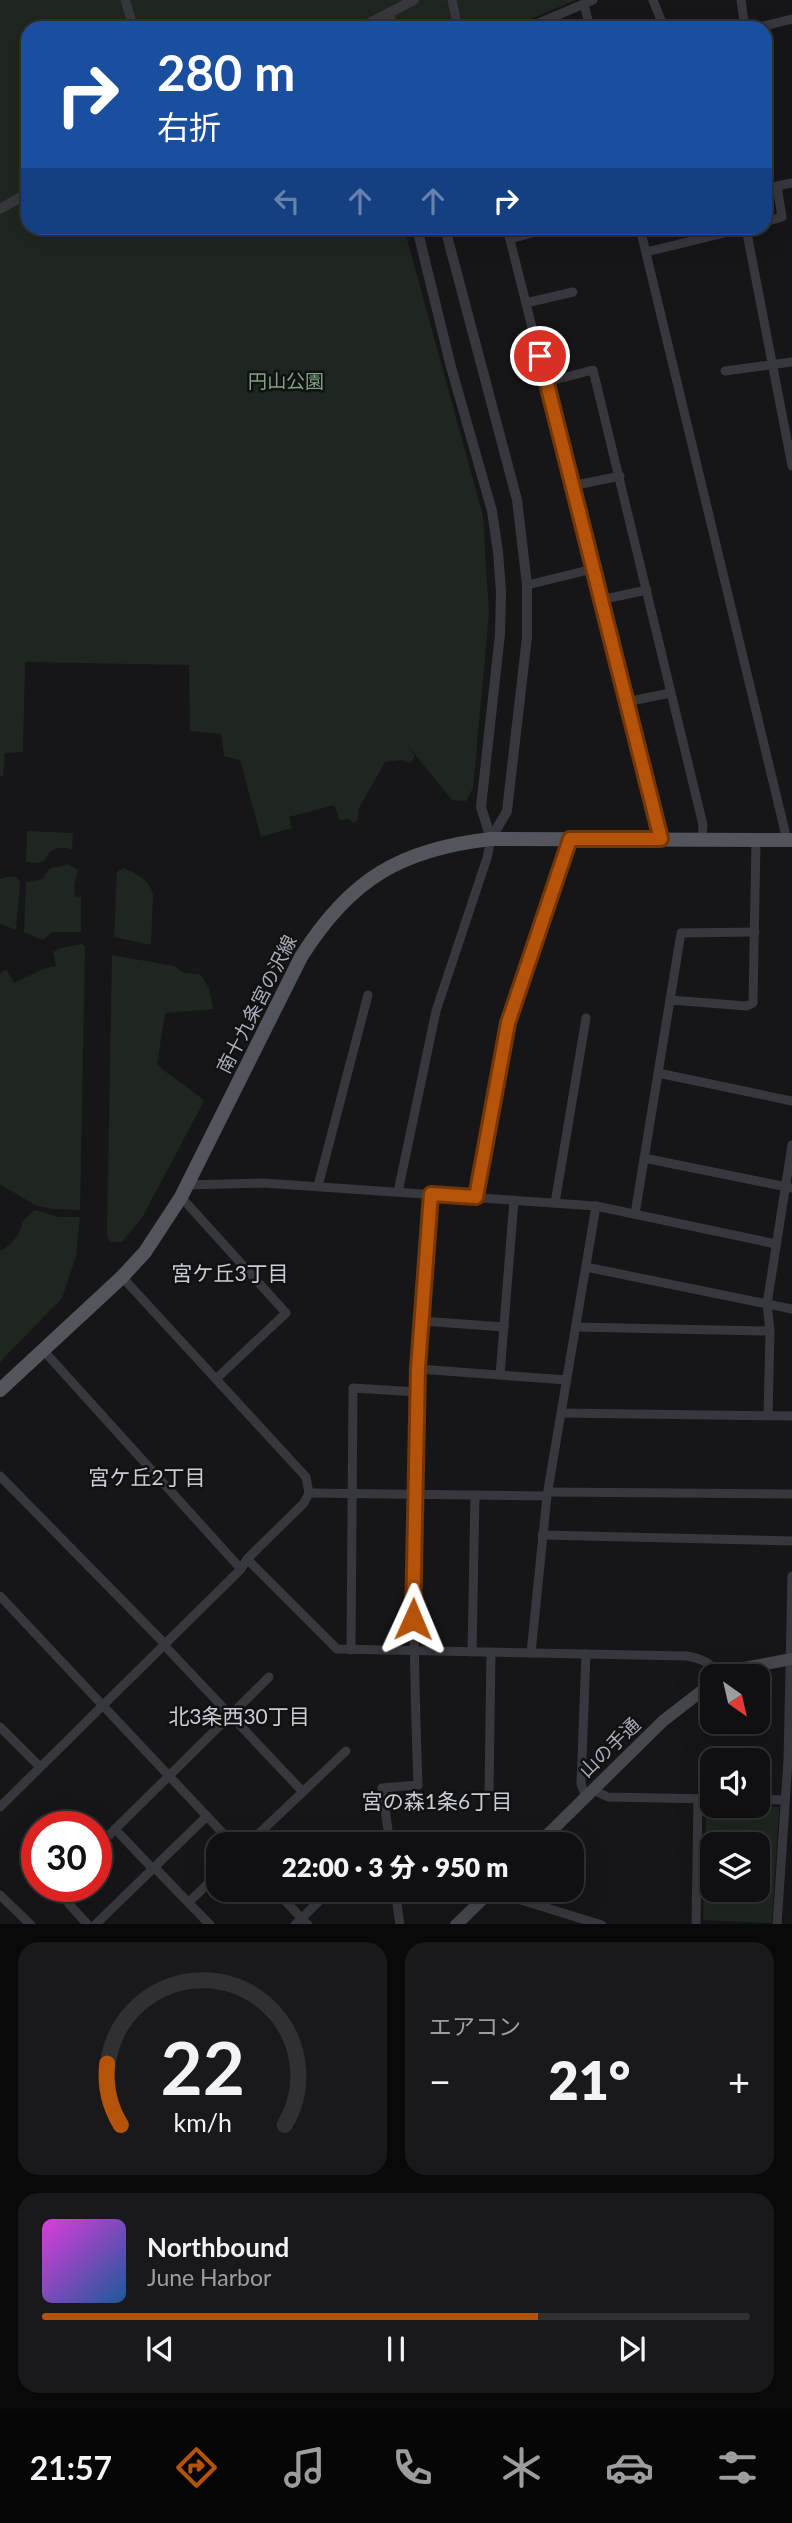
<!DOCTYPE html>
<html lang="ja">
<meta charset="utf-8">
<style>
:root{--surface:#101012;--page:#19191b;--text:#f1f3f6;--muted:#9c9d9f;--line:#303032;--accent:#b45309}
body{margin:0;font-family:Lato,"Noto Sans JP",sans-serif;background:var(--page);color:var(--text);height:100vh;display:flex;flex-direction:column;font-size:26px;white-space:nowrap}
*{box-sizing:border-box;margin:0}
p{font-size:23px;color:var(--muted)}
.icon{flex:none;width:38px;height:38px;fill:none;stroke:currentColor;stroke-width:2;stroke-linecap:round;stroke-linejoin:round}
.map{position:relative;height:1924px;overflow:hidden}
.side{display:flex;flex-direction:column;gap:18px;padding:18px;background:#09090a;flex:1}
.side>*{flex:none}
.top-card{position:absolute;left:21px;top:21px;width:751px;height:214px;border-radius:21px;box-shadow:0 7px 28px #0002,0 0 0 2px var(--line);background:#1a4fa0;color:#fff;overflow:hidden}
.needle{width:46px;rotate:146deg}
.fabs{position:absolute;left:700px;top:1664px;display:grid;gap:14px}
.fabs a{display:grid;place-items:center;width:70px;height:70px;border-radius:14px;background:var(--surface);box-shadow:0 7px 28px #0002,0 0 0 2px var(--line);font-size:35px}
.speed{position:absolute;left:21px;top:1811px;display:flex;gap:14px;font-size:35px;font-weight:700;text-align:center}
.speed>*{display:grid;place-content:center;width:91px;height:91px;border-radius:50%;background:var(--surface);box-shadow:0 7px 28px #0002,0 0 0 2px var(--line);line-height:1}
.speed .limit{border:10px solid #d22;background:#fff;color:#111}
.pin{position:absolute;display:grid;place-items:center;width:60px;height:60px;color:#fff;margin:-30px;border:4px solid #fff;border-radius:50%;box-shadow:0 2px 7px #0007}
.me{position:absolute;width:77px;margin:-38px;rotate:1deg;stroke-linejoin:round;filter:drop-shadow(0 0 5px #0008)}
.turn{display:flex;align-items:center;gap:24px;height:147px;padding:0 21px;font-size:32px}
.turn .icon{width:91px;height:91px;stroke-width:2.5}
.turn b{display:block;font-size:49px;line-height:60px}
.lanes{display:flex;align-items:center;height:66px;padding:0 21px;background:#0003;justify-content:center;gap:35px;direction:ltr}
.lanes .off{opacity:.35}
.big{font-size:52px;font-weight:800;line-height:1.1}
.side .tile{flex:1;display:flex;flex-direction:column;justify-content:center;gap:10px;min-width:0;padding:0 24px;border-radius:21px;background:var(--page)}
.side .dial{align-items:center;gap:0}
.dial svg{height:182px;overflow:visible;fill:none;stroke:var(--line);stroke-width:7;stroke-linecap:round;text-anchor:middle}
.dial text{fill:var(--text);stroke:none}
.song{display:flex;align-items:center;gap:21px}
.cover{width:84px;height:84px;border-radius:10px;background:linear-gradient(135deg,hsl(300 70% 55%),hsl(210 70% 35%))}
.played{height:7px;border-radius:4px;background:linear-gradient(90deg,var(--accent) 70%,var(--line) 70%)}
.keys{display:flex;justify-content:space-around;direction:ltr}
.heat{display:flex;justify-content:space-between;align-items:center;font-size:38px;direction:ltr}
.side .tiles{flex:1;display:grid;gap:18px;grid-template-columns:1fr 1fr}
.tile:last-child{grid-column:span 2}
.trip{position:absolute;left:206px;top:1832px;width:378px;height:70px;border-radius:21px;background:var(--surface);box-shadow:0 7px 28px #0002,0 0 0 2px var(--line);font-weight:800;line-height:70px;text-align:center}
.tabs{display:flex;height:112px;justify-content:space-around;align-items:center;background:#060607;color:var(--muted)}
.tabs .icon{width:49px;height:49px}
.tabs .selected{color:var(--accent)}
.tabs b{font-size:32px;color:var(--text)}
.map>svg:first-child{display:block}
.green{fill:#1e261f;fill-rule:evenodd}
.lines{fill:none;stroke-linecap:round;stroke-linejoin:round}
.minor{stroke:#37383d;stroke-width:9}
.tertiary{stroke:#37383d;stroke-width:10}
.secondary{stroke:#45474d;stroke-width:12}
.primary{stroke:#53555c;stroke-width:14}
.route-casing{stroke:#753606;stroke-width:18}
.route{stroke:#b45309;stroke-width:12}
.labels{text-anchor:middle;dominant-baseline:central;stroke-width:5;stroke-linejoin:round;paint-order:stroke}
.park-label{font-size:19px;fill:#7fa381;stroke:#111113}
.street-label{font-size:19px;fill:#a8adb8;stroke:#111113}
.neighbourhood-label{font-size:21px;fill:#c9ccd4;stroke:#111113}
</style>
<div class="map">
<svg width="792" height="1925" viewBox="0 0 792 1925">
<rect width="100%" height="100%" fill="#161618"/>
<g class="green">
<polygon points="0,0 576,0 510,28 28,28 28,228 404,228 483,516 489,614 473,788 466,801 452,800 404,741 415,756 411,763 402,760 385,762 359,808 358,820 353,823 349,819 340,820 334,805 289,817 292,828 261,837 240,760 224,756 221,734 190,731 189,665 25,662 23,752 5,753 3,776 0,777"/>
<path d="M27,831l46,2 -1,17c-11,-5 -23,-2 -27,10l-7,3 -12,-1z"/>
<path d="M67,864l11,6c-2,8 -5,16 -3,26l6,1v35h-29l-10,8 -18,-8 2,-50 17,-3c8,-17 12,-9 24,-15z"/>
<path d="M123,868c14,6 24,10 30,26l-2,51 -37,-8 3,-65z"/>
<polygon points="6,877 15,877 20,881 16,930 0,924 0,879"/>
<polygon points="82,944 85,946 80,1210 51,1209 35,1205 0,1184 0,974 6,969 14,983 43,969 56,966 53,952 61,948"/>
<path d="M112,955l62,11 10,7 16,1 9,14 4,21 -48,4 -8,51c15,15 32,22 47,37l-61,115 -21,26h-12l-3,-7z"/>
<path d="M35,1210l24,7h21l-4,39 -14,42 -62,64v-111c10,-4 22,-18 22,-29z"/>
<path d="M706,1805l73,2 -7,116 -69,-3zM712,1844h46v46h-46z"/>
</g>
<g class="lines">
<g class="minor">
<polyline points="125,0 134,28"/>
<polyline points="452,0 458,28"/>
<polyline points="653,0 664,28"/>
<polyline points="741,0 745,28"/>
<polyline points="584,4 590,28"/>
<polyline points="527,28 593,0"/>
<polyline points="755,28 792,19"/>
<polyline points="765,222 782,217 777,186 792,183"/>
<polyline points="507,228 661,839"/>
<polyline points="640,228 787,840"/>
<polyline points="746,228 792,466"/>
<polyline points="510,239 551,228"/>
<polyline points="646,252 745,228"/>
<polyline points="526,303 573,292"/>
<polyline points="725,371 792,362"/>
<polyline points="546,382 593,370 703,825 702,840"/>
<polyline points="572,486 620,476"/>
<polyline points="527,585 593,569"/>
<polyline points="600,600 647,590"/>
<polyline points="626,702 670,693"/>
<polyline points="670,1000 681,933 755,932"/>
<polyline points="658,1073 792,1101"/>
<polyline points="644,1158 792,1188"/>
<polyline points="186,1185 263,1183 596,1206 776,1244"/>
<polyline points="318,1186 368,995"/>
<polyline points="398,1192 436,1011 487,858 491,839"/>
<polyline points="181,1197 286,1313 216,1379"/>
<polyline points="476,1197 508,1023 570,839"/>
<polyline points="555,1203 586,1018"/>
<polyline points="635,1214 670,1000 747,1006 753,1003 756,840"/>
<polyline points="586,1267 792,1309"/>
<polyline points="422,1321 504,1327"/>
<polyline points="576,1327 770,1331"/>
<polyline points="43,1350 241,1569"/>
<polyline points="418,1369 567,1380"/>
<polyline points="500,1375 514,1200"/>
<polyline points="561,1413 792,1416"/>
<polyline points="768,1416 770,1331 767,1304 792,1145"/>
<polyline points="0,1476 165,1644"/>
<polyline points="548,1492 792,1494"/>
<polyline points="309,1493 547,1496"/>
<polyline points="542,1535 792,1541"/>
<path d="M247,1559l90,90 350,7c16,3 24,7 33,20"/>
<polyline points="0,1596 233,1844"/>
<polyline points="164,1645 303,1792"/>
<polyline points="351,1650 353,1388 417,1392"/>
<polyline points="472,1652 475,1495"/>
<polyline points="531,1653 547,1496 596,1206"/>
<polyline points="586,1654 581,1784 586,1797"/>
<polyline points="0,1727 40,1767"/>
<polyline points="593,1790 608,1797 712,1799"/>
<polyline points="489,1794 491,1652"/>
<polyline points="758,1799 785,1800"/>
<polyline points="0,1807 241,1569 247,1559 304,1503 309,1493 306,1477 122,1277"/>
<polyline points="115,1829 153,1869"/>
<polyline points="248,1844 346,1751"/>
<path d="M390,1844l-8,-56 36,-3c-5,-138 -7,-277 0,-415 3,-59 9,-117 13,-176"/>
<polyline points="96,1848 269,1677"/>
<polyline points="154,1867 210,1925"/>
<polyline points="67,1886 69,1904 88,1925"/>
<polyline points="275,1890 308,1925"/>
<polyline points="395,1890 400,1925"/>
<polyline points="502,1890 508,1896 602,1925"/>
<polyline points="0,1895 31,1925"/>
<polyline points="189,1902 219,1873"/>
<polyline points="95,1925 207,1816"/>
<polyline points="295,1925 330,1890"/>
<polyline points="696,1925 698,1799"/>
<polyline points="777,1925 788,1760 792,1576"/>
</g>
<g class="tertiary">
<polyline points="389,14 393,28"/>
<polyline points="360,28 414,0"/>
<polyline points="0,209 28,193"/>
<polyline points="417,228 451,367 492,511 498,552 501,591 500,634 481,807 491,839"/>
<polyline points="445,228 517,500 527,585 527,637 507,811 491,839"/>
</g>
<g class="secondary">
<polyline points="721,1676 739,1669 792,1659"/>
<polyline points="538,1844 663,1721 712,1683"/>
<polyline points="456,1925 492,1890"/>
</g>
<path class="primary" d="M0,1390l122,-113 23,-25 36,-55 120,-240c49,-78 100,-108 190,-118l301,1"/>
</g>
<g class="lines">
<g class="route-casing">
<polyline id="route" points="413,1619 418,1368 431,1194 476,1197 508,1023 570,839 661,839 540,356"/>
</g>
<use href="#route" class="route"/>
</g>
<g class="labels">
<g class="park-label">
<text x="286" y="380">円山公園</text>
</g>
<g class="street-label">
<text transform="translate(256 1004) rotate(-63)">南十九条宮の沢線</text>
<text transform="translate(609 1747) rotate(-44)">山の手通</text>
</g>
<g class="neighbourhood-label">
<text x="230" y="1272">宮ケ丘3丁目</text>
<text x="147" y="1476">宮ケ丘2丁目</text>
<text x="239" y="1715">北3条西30丁目</text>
<text x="437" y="1800">宮の森1条6丁目</text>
</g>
</g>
</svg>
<div class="fabs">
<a><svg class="needle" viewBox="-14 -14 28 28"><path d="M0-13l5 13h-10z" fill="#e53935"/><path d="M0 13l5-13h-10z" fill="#9c9d9f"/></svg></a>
<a><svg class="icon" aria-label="sound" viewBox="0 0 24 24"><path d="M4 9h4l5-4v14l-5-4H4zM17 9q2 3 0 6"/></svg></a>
<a><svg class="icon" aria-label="layers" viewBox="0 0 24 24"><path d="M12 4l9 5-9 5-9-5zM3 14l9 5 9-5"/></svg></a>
</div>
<div class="speed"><div class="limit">30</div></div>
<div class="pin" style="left:540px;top:356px;background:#d93025"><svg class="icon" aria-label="arrive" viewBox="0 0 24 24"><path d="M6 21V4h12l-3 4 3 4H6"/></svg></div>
<svg class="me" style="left:413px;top:1619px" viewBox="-20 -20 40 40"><path d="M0-17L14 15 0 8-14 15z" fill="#b45309" stroke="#fff" stroke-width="4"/></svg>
<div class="trip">22:00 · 3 分 · 950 m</div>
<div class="top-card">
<div class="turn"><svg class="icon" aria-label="right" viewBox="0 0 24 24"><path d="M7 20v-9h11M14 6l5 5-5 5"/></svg><div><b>280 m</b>右折</div></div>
<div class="lanes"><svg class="icon off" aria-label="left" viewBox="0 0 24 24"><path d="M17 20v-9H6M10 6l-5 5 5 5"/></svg><svg class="icon off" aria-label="ahead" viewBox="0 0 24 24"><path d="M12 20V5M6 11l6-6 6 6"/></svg><svg class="icon off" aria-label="ahead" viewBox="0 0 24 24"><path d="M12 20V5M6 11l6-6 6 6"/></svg><svg class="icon" aria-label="right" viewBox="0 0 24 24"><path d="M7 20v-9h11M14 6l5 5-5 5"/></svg></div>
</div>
</div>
<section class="side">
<div class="tiles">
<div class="tile dial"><svg viewBox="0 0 100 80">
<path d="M14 69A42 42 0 1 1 86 69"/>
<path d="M14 69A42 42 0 0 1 8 42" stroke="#b45309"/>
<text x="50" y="56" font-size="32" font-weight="700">22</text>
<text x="50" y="72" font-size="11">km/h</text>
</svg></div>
<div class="tile"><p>エアコン</p>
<div class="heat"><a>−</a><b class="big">21°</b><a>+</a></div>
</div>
<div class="tile">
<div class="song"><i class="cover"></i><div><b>Northbound</b><p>June Harbor</p></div></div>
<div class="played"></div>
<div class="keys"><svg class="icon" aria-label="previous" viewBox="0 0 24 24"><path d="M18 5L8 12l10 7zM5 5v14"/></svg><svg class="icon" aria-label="pause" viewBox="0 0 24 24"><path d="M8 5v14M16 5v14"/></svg><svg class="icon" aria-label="next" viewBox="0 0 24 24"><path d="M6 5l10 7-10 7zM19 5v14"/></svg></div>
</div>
</div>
</section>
<nav class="tabs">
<b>21:57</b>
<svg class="icon selected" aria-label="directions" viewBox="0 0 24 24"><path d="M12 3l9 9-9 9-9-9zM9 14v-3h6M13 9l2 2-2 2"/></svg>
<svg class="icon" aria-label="music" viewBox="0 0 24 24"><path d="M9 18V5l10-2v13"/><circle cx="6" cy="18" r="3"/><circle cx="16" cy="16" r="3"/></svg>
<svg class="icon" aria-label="phone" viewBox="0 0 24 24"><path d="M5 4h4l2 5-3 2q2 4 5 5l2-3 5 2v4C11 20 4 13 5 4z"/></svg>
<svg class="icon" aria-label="climate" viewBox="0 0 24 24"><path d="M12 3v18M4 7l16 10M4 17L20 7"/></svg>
<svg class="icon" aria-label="car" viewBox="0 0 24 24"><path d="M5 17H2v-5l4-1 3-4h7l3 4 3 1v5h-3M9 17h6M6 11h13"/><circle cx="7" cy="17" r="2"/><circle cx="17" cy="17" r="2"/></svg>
<svg class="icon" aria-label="filters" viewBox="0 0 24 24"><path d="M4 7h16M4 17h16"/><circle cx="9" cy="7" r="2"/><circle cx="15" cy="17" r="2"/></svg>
</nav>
